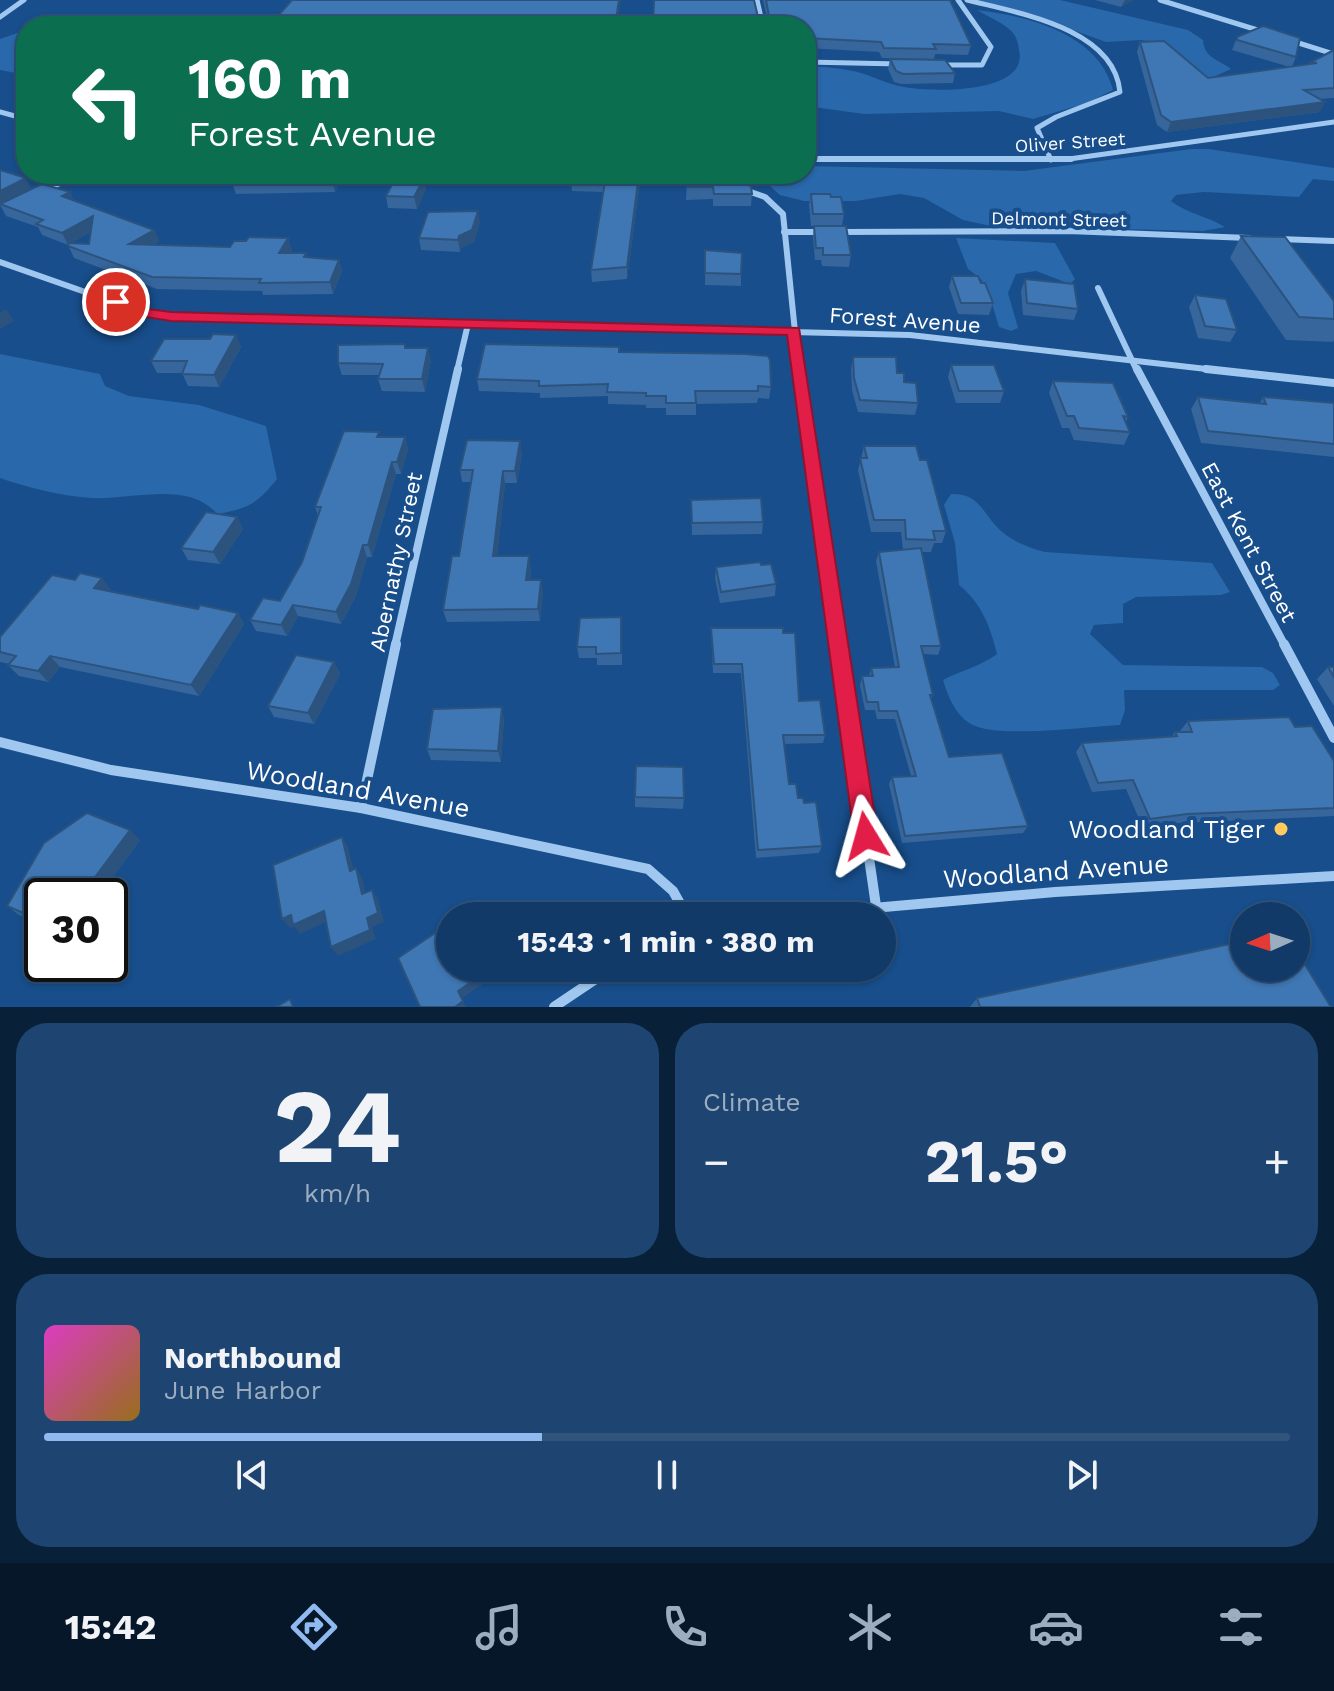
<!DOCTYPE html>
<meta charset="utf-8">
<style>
:root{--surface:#113a68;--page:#1e4571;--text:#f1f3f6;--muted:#9cadc0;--line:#30547c;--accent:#90b9f0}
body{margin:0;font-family:"Work Sans",sans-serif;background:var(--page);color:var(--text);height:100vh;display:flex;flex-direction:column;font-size:30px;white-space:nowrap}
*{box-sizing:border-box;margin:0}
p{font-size:26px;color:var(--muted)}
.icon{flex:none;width:44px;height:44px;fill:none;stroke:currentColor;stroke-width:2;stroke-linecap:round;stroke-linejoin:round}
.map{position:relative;height:1007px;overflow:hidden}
.sheet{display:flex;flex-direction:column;gap:16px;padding:16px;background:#092039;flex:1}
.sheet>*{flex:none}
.guide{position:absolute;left:16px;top:16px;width:800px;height:168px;border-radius:32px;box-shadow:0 2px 6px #0004,0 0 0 2px var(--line);background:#0b6e4f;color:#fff;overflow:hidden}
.needle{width:52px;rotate:267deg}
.tools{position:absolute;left:1230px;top:902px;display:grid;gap:16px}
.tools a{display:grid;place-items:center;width:80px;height:80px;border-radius:50%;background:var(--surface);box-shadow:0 2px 6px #0004,0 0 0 2px var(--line);font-size:40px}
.speed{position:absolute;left:24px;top:878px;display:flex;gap:16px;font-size:40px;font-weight:700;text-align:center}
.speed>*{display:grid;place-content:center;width:104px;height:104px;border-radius:50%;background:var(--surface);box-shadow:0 2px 6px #0004,0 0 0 2px var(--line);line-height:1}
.speed .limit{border:4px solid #111;border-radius:12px;background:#fff;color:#111}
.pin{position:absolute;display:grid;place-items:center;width:68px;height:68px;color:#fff;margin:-34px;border:4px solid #fff;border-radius:50%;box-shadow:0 2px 8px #0007}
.me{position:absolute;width:88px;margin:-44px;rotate:352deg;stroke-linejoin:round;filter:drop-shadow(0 0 6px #0008)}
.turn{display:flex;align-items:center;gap:28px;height:168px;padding:0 40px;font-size:36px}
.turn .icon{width:104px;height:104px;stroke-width:2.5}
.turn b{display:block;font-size:56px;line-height:68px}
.big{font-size:60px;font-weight:700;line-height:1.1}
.sheet .card{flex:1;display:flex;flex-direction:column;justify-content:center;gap:12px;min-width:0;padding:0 28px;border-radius:32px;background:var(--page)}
.sheet .dial{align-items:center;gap:0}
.dial b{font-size:104px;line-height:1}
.song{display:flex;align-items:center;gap:24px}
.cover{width:96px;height:96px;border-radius:12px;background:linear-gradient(135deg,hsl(310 70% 55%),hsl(40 70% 35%))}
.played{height:8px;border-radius:4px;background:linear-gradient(90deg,var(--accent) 40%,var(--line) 40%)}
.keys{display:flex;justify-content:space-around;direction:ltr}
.heat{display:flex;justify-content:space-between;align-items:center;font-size:44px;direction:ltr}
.sheet .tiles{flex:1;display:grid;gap:16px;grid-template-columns:1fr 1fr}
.card:last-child{grid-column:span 2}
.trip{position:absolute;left:436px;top:902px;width:460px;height:80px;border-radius:40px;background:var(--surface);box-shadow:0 2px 6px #0004,0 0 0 2px var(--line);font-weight:700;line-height:80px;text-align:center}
.tab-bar{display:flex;height:128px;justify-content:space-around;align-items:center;background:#07172a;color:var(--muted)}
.tab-bar .icon{width:56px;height:56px}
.tab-bar .active{color:var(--accent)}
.tab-bar b{font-size:36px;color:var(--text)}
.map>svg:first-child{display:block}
.green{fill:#2968aa}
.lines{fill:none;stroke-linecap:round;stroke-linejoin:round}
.street-far3{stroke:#a0c7ef;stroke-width:5}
.street-far2{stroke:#a0c7ef;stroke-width:6}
.street-far1{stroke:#a0c7ef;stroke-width:8}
.street{stroke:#a0c7ef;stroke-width:10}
.wall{fill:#36669b;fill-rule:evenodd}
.shaded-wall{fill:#2c537e}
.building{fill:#3f77b4;stroke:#2c537e;stroke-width:2}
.route{fill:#e11d48;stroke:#92132f;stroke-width:2}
.poi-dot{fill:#ffca5e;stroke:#174e8b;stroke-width:3}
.labels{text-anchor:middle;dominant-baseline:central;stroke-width:8;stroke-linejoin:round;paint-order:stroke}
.far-street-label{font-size:18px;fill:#fff;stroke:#174e8b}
.street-label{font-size:22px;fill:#fff;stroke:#174e8b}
.near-street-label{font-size:26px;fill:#fff;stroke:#174e8b}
.near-poi-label{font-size:26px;fill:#fff;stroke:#174e8b;text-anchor:end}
</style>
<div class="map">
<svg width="1334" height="1007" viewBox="0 0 1334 1007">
<rect width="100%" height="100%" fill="#174e8b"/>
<g class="green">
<path d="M976,0h84l128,30 15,10c1,18 15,19 28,29l-22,10 -46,-35 -22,-4 -35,2 -61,-22z"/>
<path d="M977,10c51,6 122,24 136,80l-26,13 -54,16 -34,-8 -135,3 -58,-8v-40c17,1 38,2 55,7 11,3 22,9 34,12 27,8 135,11 124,-35 -1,-6 -2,-12 -6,-17 -8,-10 -25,-16 -36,-23z"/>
<polygon points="26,30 26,75 0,70 0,39"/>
<path d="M1191,149h18l125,19v13l-21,-2 -14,18 -95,-5 -28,3 -5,6c19,14 34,14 54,26l-22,4 -212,-5 -28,-6 -39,-22 -24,-4 -44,7h-52l-24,-6 -10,-9 3,-12h33v-8l218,5z"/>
<polygon points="956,238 1055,243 1075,279 1070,284 1036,271 1016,274 1008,293 1018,328 1011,331 999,327 990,297 981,279 968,269"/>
<path d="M0,354l100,20 5,12 24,10 70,9 67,21 11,53c-19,24 -29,30 -60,35 -28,-34 -85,-14 -125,-16 -31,-2 -63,-10 -92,-20z"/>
<path d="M951,494c25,-1 30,14 44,31 13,15 32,22 50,27l167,11 18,29 -9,3 -85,2 -13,7v19l-29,2 -4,9 33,31 139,2 11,6 7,12 -7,5h-149l1,20 -5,15c-33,2 -114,12 -142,2 -21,-7 -29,-28 -35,-47 17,-9 38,-14 54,-26 -7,-28 -15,-50 -38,-69l-4,-42 -11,-38z"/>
</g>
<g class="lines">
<g class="street-far3">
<polyline points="757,0 763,26"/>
<path d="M967,0c51,13 147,28 153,92l-64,25 -19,11 14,32"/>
<polyline points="1160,0 1264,32"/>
<polyline points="0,17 24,0"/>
<polyline points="1289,40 1334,54"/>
<polyline points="806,62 900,64"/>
<polyline points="941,65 982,65 991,47 958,0"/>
<polyline points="0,112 26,119"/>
<polyline points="806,159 1069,159 1334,122"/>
</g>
<g class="street-far2">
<polyline points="806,159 1071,159"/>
<polyline points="742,189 765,197 783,214 799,371"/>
<polyline points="44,191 77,174"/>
<polyline points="784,232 821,232"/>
<polyline points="839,232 1068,231 1249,238"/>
<polyline points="1279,239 1334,241"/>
<polyline points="0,262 145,313 171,316 910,335 1224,371"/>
<polyline points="1098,288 1137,371"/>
<polyline points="457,371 468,324"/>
</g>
<g class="street-far1">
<polyline points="798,369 838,646"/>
<polyline points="1137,369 1285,646"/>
<polyline points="1206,369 1334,383"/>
<polyline points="395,646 458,369"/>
</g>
<g class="street">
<polyline points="838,644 876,906"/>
<polyline points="1284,644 1334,738"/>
<polyline points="0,742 111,770 361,808 648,869 673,891 687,916"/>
<polyline points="361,808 396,644"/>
<polyline points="782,916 1055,892 1334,876"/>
<polyline points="554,1007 612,968"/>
</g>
</g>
<g class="wall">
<polygon points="763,0 950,0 971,45 968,55 935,54 934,59 882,58 879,52 806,48 806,26 653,26 758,17 763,22 767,18"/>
<polygon points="1095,0 1133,0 1121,7"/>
<polygon points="1237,37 1296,57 1292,67 1310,64 1311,62 1334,50 1334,98 1319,99 1320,112 1167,132 1157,125 1137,52 1140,42 1208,78 1290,67 1232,50"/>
<polygon points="890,59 955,73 953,83 901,84 894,82 888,69"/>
<polygon points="161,174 344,174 335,192 236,194 232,183 233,181 164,181"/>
<polygon points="641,174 627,279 592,282 591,270 603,192 572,191 571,180"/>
<polygon points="687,174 750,174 749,185 752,194 751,206 713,206 713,199 686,200"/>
<path d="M26,178l5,11 39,3 4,9 80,29 5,11 -6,4 139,4 -2,4h16l1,5 32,2 3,11 -9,23 -70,1 -1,-4 -105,-2 -83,-31 -6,-13 -26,-10 -4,-8 -32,-11 -6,-11zM90,232l-1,12 -19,-1 3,-1z"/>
<polygon points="424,178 426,189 417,209 388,208 386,196"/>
<polygon points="811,194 831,197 844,214 842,226 811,226 809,205"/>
<polygon points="480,222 474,242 461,248 460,252 421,250 419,238"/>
<polygon points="814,226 851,255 849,267 822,266 821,260 815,260 813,238"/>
<polygon points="1241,236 1334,301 1334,340 1333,342 1286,340 1230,258"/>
<polygon points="705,250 741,274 741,286 705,285"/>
<polygon points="952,276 981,283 993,303 989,315 958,314 949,287"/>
<polygon points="1025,279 1078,309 1074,320 1023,315 1021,291"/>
<polygon points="1195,295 1237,330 1230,342 1198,338 1189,307"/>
<polygon points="236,335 241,347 219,387 188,386 182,373 157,373 151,361 210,339"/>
<polygon points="405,344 406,348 431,360 425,392 382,391 378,379 379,375 342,375 338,363"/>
<polygon points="619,352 771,387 769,399 758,398 757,403 696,404 696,415 666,415 666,408 646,408 646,405 608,404 608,396 540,398 540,393 479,391 477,379"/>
<polygon points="853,357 897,373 918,403 915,415 858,412 852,390 851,369"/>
<polygon points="951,365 1004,391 1000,403 956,403 948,377"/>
<polygon points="1053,381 1128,417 1126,422 1130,432 1124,445 1074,440 1069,428 1062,428 1049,393"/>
<polygon points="1198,397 1259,404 1263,397 1334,403 1334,457 1201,443 1191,409"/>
<polygon points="380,437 405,437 408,449 401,474 396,474 372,557 367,557 356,596 341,624 298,616 287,636 256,631 250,620 280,601 302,562 318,515 315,507"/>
<polygon points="864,446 920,460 946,531 942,543 934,543 931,552 922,552 941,646 938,655 923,654 933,695 931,699 949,757 1028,826 1023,833 902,843 889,784 892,777 911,776 895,719 877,719 875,710 865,710 860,685 862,676 869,676 871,668 895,667 876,561 879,552 903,550 901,532 871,532 858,470"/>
<polygon points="522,453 517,483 505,483 497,556 531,568 530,580 543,591 540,621 447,622 443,610 459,556 471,482 462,482 460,470"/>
<polygon points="691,500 763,522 762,534 692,535"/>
<polygon points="237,517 243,529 220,564 188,560 181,548"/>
<polygon points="761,565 776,584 775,596 720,603 715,578 716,567"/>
<polygon points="102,578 110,589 109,591 198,609 238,613 244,624 199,696 60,667 48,682 19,676 8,665 10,664 0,662 0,637 75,580"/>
<polygon points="711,628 783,633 799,701 825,735 823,743 784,744 789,784 804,803 822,846 819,853 756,858 741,673 713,673"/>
<polygon points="622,629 622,665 597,665 597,658 579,658 577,647"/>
<polygon points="334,662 340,674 314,724 274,717 268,706"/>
<polygon points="1328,667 1334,667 1334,706 1317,679"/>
<polygon points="504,718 501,762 431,760 427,749"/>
<polygon points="1188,721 1295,727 1334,761 1334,816 1179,823 1143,828 1126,789 1092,792 1076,752 1082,743 1172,736 1175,732 1181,732 1180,731"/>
<polygon points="635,797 684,798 683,809 635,807"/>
<polygon points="140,840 99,896 42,896 42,925 19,915 7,906"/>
<polygon points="977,998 1331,1007 970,1007"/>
</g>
<g class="shaded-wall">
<polygon points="619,0 621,0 617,26 615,26"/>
<polygon points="1125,0 1133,0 1121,7"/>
<polygon points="1325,102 1320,112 1167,132 1171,122"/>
<polygon points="335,174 344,174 335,192 332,180"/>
<polygon points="639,174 641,174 627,279 627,267"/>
<polygon points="26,178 32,190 0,205 0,191"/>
<polygon points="424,178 426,189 417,209 414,197"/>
<polygon points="70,192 75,204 62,196"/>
<polygon points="478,211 480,222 474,242 461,248 460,252 458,240 459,236"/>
<polygon points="93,216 98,227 68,245 62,233"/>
<polygon points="154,230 159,241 135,256 129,244"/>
<polygon points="288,238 292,249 283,265 279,253"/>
<polygon points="339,260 342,271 333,294 330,282"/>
<polygon points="6,309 14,321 0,329 0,313"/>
<polygon points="236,335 241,347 219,387 214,375"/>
<polygon points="428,348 431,360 425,392 422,379"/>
<polygon points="405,437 408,449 401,474 397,462"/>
<polygon points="520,441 522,453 517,483 515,471"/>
<polygon points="392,462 396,474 372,557 368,545"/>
<polygon points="503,471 505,483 496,568 493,556"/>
<polygon points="237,517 243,529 220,564 213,552"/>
<polygon points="363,545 367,557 356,596 341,624 336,612"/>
<polygon points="529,556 531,568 528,591 526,580"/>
<polygon points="102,578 110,589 102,600 94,588"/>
<polygon points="541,580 543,591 540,621 538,609"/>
<polygon points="293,605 298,616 287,636 281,625"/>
<polygon points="238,613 244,624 199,696 191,685"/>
<polygon points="50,656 60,667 48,682 38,671"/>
<polygon points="334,662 340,674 314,724 308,713"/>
<polygon points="502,707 504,718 501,762 498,751"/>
<polygon points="130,830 140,840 99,896 81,896"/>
<polygon points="342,837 348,847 356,880 350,871"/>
<polygon points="356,868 362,878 368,903 362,894"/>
<polygon points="372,890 378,899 384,922 372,927 376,939 338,956 331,947"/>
<polygon points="324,911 330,920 300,934 294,926 290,928 282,919 291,915"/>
<polygon points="483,974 486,982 462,998 458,991"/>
<polygon points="463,1001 466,1007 455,1007"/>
</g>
<g class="building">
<polygon points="292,0 619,0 615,26 269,26"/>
<polygon points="654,0 754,0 758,17 763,22 769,16 766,0 950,0 971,45 933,44 936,49 884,48 881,42 806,38 806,26 653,26"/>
<polygon points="1263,26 1300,38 1296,57 1237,40 1237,37"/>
<polygon points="1164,41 1208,78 1317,63 1311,62 1334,50 1334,88 1304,90 1325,102 1171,122 1161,115 1140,42"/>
<polygon points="890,59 945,60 955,73 903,74 896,71"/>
<polygon points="0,170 26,178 0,191"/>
<polygon points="238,174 335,174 332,180 232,183"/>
<polygon points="572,174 639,174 627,267 591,270 605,181 571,180"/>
<polygon points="687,174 719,174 751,186 752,194 714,194 713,187 687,187"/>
<polygon points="396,177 424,178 414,197 386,196"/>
<polygon points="42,184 70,192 62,196 154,230 129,244 230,247 234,241 246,241 249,237 288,238 279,253 306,253 304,257 339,260 330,282 259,283 261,279 152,277 68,246 69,243 89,244 93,216 62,233 36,224 43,220 0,204"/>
<polygon points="811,194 830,194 831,197 841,197 844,214 813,214"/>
<polygon points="478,211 472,230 459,236 458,240 419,238 428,212"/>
<polygon points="814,226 846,226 851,255 823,255 823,248 816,248"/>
<polygon points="1241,236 1285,237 1334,301 1334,319 1299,317"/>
<polygon points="705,250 742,253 741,274 705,273"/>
<polygon points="952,276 978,276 981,283 985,283 993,303 961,303"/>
<polygon points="1025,279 1074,284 1078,309 1027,303"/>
<polygon points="1195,295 1226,299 1237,330 1205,326"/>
<polygon points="213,334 236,335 214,375 182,374 187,361 151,361 164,339 210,339"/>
<polygon points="405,344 405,348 428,348 422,379 378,379 383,364 338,363 338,345"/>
<polygon points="485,344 619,347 619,352 745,354 768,356 770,360 771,387 758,386 758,391 695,391 696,403 666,403 666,396 646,396 646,393 607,392 608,384 539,386 539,381 477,379"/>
<polygon points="853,357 896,357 897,373 904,373 904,382 916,383 918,403 860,400 854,378"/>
<polygon points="951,365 994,365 1004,391 959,391"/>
<polygon points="1053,381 1113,383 1128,417 1123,416 1130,432 1079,428 1074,416 1067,416"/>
<polygon points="1198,397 1266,404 1263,397 1334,403 1334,444 1208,431"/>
<polygon points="344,431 379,432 377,437 405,437 397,462 392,462 368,545 363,545 351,584 336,612 293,605 281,625 250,620 263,598 280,601 302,562 321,507 315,507"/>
<polygon points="467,440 520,441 515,471 503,471 493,556 529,556 526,580 541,580 538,609 443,610 452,556 459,556 473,470 460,470"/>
<polygon points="864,446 916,446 920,460 927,460 946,531 933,531 935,540 906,539 905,520 874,520 860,458 867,458"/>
<polygon points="761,498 763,522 692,523 691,500"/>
<polygon points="206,512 237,517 213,552 181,548"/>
<polygon points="921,548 941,646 921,646 933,695 930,695 949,757 1002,753 1028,826 905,836 892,777 916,776 897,711 879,711 878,702 867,702 862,676 873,676 871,668 899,667 879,552"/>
<polygon points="760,562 761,565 771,564 776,584 721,592 716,567"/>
<polygon points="80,573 102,578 94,588 198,609 200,605 238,613 191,685 50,656 38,671 8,665 16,656 0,652 0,637 52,575 75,580"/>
<polygon points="621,617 621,653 596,654 596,647 577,647 580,618"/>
<polygon points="711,628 783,628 783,633 795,633 799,701 820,700 825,735 783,735 789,784 796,784 798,798 803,798 804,803 816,802 822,846 758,850 742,664 714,664"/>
<polygon points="296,655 334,662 308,713 268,706"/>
<polygon points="1328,667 1334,667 1334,677"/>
<polygon points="502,707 498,751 427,749 433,709"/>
<polygon points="1289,717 1295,727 1312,726 1334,761 1334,808 1187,814 1150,819 1133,780 1098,783 1082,743 1177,736 1175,732 1192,732 1188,721"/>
<polygon points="636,766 683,767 684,798 635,797"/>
<polygon points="87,813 130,830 81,896 42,896 42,921 7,906 44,843"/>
<polygon points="342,837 350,871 356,868 362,894 372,890 378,913 367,918 370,930 331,947 324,911 293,925 291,915 282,919 273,865"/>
<polygon points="450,923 450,968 480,968 483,974 458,991 463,1001 455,1007 420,1007 398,958"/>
<polygon points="1244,941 1244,968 1296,968 1296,950 1331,1007 980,1007 977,998"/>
<polygon points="290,999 293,1007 276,1007"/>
</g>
<polygon class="route" points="116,298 148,309 171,312 799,328 878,836 875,845 866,848 857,845 854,836 787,335 171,321 140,316 111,305 111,299"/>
<circle class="poi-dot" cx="1281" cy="829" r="8"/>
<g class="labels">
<g class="far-street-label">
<text transform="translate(1070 142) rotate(-4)">Oliver Street</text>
<text transform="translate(1059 219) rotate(1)">Delmont Street</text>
</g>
<g class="street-label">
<text transform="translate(905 320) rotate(4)">Forest Avenue</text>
<text transform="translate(1249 542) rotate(62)">East Kent Street</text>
<text transform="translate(396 562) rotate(-78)">Abernathy Street</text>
</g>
<g class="near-street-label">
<text transform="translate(358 789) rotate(10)">Woodland Avenue</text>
<text transform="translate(1056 871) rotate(-4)">Woodland Avenue</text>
</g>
<g class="near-poi-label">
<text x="1265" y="829">Woodland Tiger</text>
</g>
</g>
</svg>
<div class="tools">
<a><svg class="needle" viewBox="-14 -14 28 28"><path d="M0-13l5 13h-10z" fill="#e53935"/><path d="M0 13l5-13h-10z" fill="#9cadc0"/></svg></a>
</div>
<div class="speed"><div class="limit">30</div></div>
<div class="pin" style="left:116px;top:302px;background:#d93025"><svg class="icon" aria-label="arrive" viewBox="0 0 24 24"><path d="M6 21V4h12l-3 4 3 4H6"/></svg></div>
<svg class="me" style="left:866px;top:836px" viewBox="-20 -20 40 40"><path d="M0-17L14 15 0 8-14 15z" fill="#e11d48" stroke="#fff" stroke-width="4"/></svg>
<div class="trip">15:43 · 1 min · 380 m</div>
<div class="guide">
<div class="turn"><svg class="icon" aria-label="left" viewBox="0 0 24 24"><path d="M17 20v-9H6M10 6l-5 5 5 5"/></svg><div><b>160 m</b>Forest Avenue</div></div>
</div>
</div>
<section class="sheet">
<div class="tiles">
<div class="card dial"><b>24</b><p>km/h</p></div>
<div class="card"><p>Climate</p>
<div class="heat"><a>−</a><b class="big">21.5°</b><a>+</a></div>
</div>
<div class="card">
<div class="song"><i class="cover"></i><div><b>Northbound</b><p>June Harbor</p></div></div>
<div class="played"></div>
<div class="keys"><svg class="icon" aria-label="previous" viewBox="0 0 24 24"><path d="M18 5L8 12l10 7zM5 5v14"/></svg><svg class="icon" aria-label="pause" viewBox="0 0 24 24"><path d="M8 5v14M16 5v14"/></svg><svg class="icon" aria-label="next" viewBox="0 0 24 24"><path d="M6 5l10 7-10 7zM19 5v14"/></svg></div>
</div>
</div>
</section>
<nav class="tab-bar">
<b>15:42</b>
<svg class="icon active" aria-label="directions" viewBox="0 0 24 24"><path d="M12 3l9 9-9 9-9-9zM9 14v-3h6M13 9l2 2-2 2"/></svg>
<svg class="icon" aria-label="music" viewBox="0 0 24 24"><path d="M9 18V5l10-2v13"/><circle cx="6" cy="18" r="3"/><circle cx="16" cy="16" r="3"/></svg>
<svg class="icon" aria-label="phone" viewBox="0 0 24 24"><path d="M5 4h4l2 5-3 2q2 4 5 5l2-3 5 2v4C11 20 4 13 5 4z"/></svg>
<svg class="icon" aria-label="climate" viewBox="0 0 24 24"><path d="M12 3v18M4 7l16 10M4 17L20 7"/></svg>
<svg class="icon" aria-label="car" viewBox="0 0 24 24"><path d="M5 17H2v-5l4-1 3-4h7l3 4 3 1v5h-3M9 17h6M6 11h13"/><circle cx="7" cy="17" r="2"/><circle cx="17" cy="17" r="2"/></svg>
<svg class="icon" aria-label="filters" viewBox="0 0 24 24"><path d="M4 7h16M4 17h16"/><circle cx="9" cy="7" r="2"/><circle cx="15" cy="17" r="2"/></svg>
</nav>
